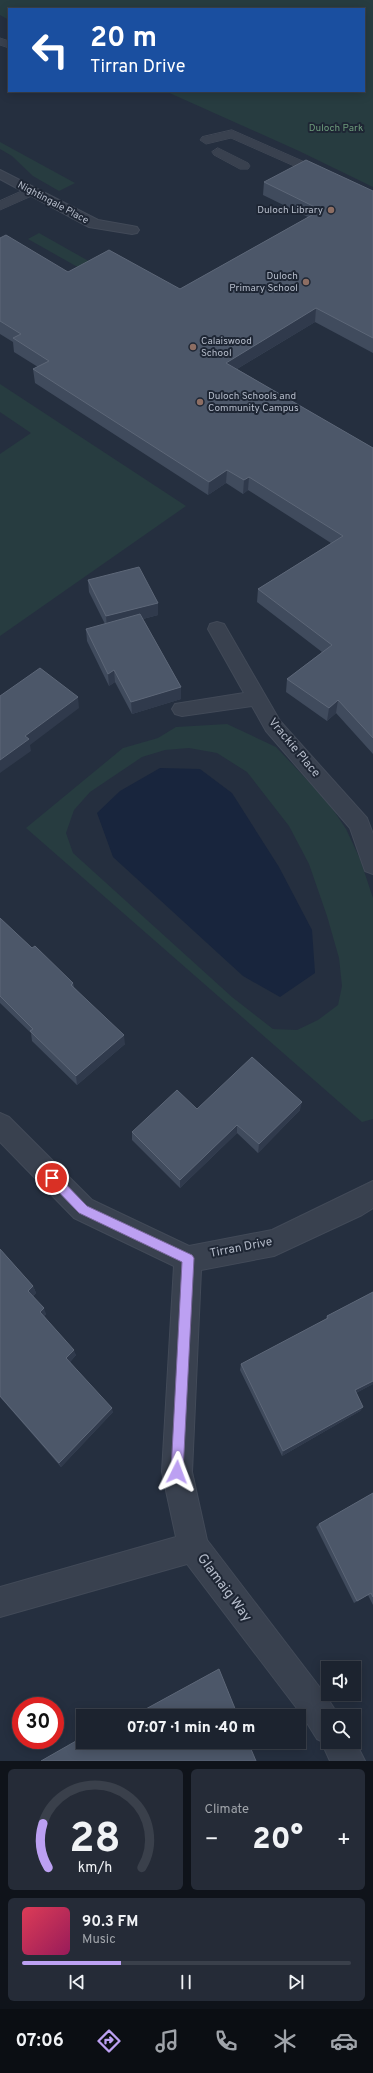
<!DOCTYPE html>
<meta charset="utf-8">
<style>
:root{--surface:#1c232f;--page:#252b37;--text:#f1f3f6;--muted:#a0a4aa;--line:#3a404b;--accent:#bca0f2}
body{margin:0;font-family:Overpass,sans-serif;background:var(--page);color:var(--text);height:100vh;display:flex;flex-direction:column;font-size:15px;white-space:nowrap}
*{box-sizing:border-box;margin:0}
p{font-size:13px;color:var(--muted)}
.icon{flex:none;width:22px;height:22px;fill:none;stroke:currentColor;stroke-width:2;stroke-linecap:round;stroke-linejoin:round}
.map{position:relative;height:1761px;overflow:hidden}
.drawer{display:flex;flex-direction:column;gap:8px;padding:8px;background:#0f131a;flex:1}
.drawer>*{flex:none}
.guide{position:absolute;left:8px;top:8px;width:357px;height:84px;border-radius:0px;box-shadow:0 2px 10px #0003,0 0 0 1px var(--line);background:#1a4fa0;color:#fff;overflow:hidden}
.tools{position:absolute;left:321px;top:1661px;display:grid;gap:8px}
.tools a{display:grid;place-items:center;width:40px;height:40px;border-radius:0px;background:var(--surface);box-shadow:0 2px 10px #0003,0 0 0 1px var(--line);font-size:20px}
.speed{position:absolute;left:12px;top:1697px;display:flex;gap:8px;font-size:20px;font-weight:700;text-align:center}
.speed>*{display:grid;place-content:center;width:52px;height:52px;border-radius:50%;background:var(--surface);box-shadow:0 2px 10px #0003,0 0 0 1px var(--line);line-height:1}
.speed .limit{border:6px solid #d22;background:#fff;color:#111}
.pin{position:absolute;display:grid;place-items:center;width:34px;height:34px;color:#fff;margin:-17px;border:2px solid #fff;border-radius:50%;box-shadow:0 1px 4px #0007}
.me{position:absolute;width:44px;margin:-22px;rotate:3deg;stroke-linejoin:round;filter:drop-shadow(0 0 3px #0008)}
.turn{display:flex;align-items:center;gap:14px;height:84px;padding:0 16px;font-size:18px}
.turn .icon{width:52px;height:52px;stroke-width:2.5}
.turn b{display:block;font-size:28px;line-height:34px}
.big{font-size:30px;font-weight:800;line-height:1.1}
.drawer .card{flex:1;display:flex;flex-direction:column;justify-content:center;gap:6px;min-width:0;padding:0 14px;border-radius:6px;background:var(--page)}
.drawer .dial{align-items:center;gap:0}
.dial svg{height:104px;overflow:visible;fill:none;stroke:var(--line);stroke-width:7;stroke-linecap:round;text-anchor:middle}
.dial text{fill:var(--text);stroke:none}
.song{display:flex;align-items:center;gap:12px}
.cover{width:48px;height:48px;border-radius:6px;background:linear-gradient(135deg,hsl(350 70% 55%),hsl(330 70% 35%))}
.played{height:4px;border-radius:2px;background:linear-gradient(90deg,var(--accent) 30%,var(--line) 30%)}
.keys{display:flex;justify-content:space-around;direction:ltr}
.heat{display:flex;justify-content:space-between;align-items:center;font-size:22px;direction:ltr}
.drawer .tiles{flex:1;display:grid;gap:8px;grid-template-columns:1fr 1fr}
.card:last-child{grid-column:span 2}
.trip{position:absolute;left:76px;top:1709px;width:230px;height:40px;border-radius:0px;background:var(--surface);box-shadow:0 2px 10px #0003,0 0 0 1px var(--line);font-weight:800;line-height:40px;text-align:center}
.menu{display:flex;height:64px;justify-content:space-around;align-items:center;background:#0b0e13;color:var(--muted)}
.menu .icon{width:28px;height:28px}
.menu .on{color:var(--accent)}
.menu b{font-size:18px;color:var(--text)}
.map>svg:first-child{display:block}
.green{fill:#273c40;fill-rule:evenodd}
.water{fill:#18253d}
.lines{fill:none;stroke-linecap:round;stroke-linejoin:round}
.lane-casing{stroke:#424a58;stroke-width:1}
.street-casing{stroke:#424a58;stroke-width:2}
.lane{fill:#39414f;fill-rule:evenodd}
.street{fill:#39414f;fill-rule:evenodd}
.wall{fill:#404b5d}
.shaded-wall{fill:#303a4c}
.building{fill:#4c5769;stroke:#5d6778}
.route{fill:#bca0f2;stroke:#7a689d}
.education-dot{fill:#8d6e63;stroke:#1e2634;stroke-width:1.5}
.labels{text-anchor:middle;dominant-baseline:central;stroke-width:4;stroke-linejoin:round;paint-order:stroke}
.far-park-label{font-size:10px;fill:#6c9a7a;stroke:#1e2634}
.far-street-label{font-size:10px;fill:#b5bcca;stroke:#1e2634}
.far-poi-label{font-size:10px;fill:#b5bcca;stroke:#1e2634;text-anchor:end}
.street-label{font-size:12px;fill:#b5bcca;stroke:#1e2634}
.near-street-label{font-size:14px;fill:#b5bcca;stroke:#1e2634}
</style>
<div class="map">
<svg width="373" height="1761" viewBox="0 0 373 1761">
<rect width="100%" height="100%" fill="#252f3f"/>
<g class="green">
<polygon points="0,0 373,0 373,187 299,151 165,91 364,91 364,9 9,9 9,20 0,15"/>
<polygon points="0,142 75,183 59,191 33,176 12,156 0,149"/>
<polygon points="39,233 170,307 159,313 28,239"/>
<polygon points="0,384 186,506 0,636 0,454 31,433 0,412"/>
<path d="M227,724l49,23 52,55 18,27 14,30 13,39v221l-11,3 -336,-294 97,-80 35,-10 18,-11zM189,748l28,5 30,19 42,54 20,38 18,52 12,42 3,28 -4,19 -20,15 -21,10 -24,-1 -41,-32 -159,-144 -7,-20 8,-23 16,-18 52,-35 23,-7z"/>
</g>
<polygon class="water" points="160,768 200,769 232,793 279,867 312,930 315,973 280,997 243,976 113,857 97,813 120,791"/>
<g class="lines">
<g class="lane-casing">
<g id="lane">
<polygon points="0,38 9,41 9,48 0,45"/>
<polygon points="232,130 373,192 373,201 231,138 206,144 200,140 202,137"/>
<polygon points="218,148 248,163 250,166 248,169 240,169 214,155 212,152"/>
<polygon points="31,187 36,188 37,191 36,194 0,210 0,201"/>
</g>
</g>
<g class="street-casing">
<g id="street">
<polygon points="0,170 98,220 132,226 137,227 139,230 137,233 132,234 89,227 0,179"/>
<polygon points="217,622 224,624 280,721 367,818 373,834 373,874 365,871 350,828 266,731 252,706 182,716 175,714 172,709 175,704 244,693 208,629 210,624"/>
<polygon points="0,1113 9,1117 92,1200 189,1246 272,1230 373,1181 373,1208 362,1215 274,1256 201,1270 192,1472 207,1540 324,1693 339,1716 328,1716 328,1742 354,1742 354,1739 365,1761 330,1761 321,1741 317,1739 302,1715 187,1564 0,1617 0,1587 176,1537 162,1472 174,1266 74,1218 0,1142"/>
</g>
</g>
<use href="#lane" class="lane"/>
<use href="#street" class="street"/>
</g>
<g class="wall">
<polygon points="264,182 373,191 373,353 315,322 237,369 373,448 373,754 336,713 327,721 286,692 287,679 322,652 257,602 258,589 331,543 248,490 243,494 226,483 208,495 35,383 33,369 38,367 14,352 13,342 0,334 0,238 68,272 180,289 308,217 263,195"/>
<polygon points="88,580 158,615 143,619 181,687 181,699 132,714 115,682 109,686 87,641 86,629 105,624 89,592"/>
<polygon points="0,918 32,948 73,983 74,987 125,1044 77,1085 32,1041 31,1033 0,1003"/>
<polygon points="197,1109 300,1110 258,1153 237,1133 180,1188 132,1140 132,1132"/>
<polygon points="0,1249 33,1286 36,1293 33,1296 46,1314 44,1316 76,1355 70,1362 113,1412 61,1467 0,1397"/>
<polygon points="373,1292 373,1384 356,1393 363,1407 360,1411 282,1456 240,1370 241,1364 326,1319 327,1316"/>
<polygon points="373,1493 373,1605 368,1595 354,1603 316,1527 319,1524"/>
</g>
<g class="shaded-wall">
<polygon points="316,308 315,322 225,376 226,363"/>
<polygon points="227,470 226,483 208,495 209,482"/>
<polygon points="249,477 248,490 243,494 244,480"/>
<polygon points="158,603 158,615 107,628 106,616"/>
<polygon points="114,670 115,682 109,686 108,674"/>
<polygon points="181,687 181,699 132,714 131,702"/>
<polygon points="78,697 79,708 30,745 31,751 0,773 0,760 25,736"/>
<polygon points="338,700 336,713 327,721 329,708"/>
<polygon points="124,1035 125,1044 77,1085 76,1076"/>
<polygon points="302,1102 300,1110 258,1153 259,1144"/>
<polygon points="237,1125 237,1133 180,1188 180,1180"/>
<polygon points="33,1286 36,1293 31,1297 28,1291"/>
<polygon points="44,1308 46,1314 42,1318 40,1312"/>
<polygon points="74,1350 76,1355 68,1364 66,1358"/>
<polygon points="373,1381 373,1384 352,1395 355,1390"/>
<polygon points="363,1407 360,1411 282,1456 283,1451"/>
<polygon points="112,1408 113,1412 61,1467 59,1463"/>
</g>
<g class="building">
<polygon points="306,160 373,191 373,338 316,308 226,363 373,448 373,738 338,700 329,708 287,679 332,645 258,589 343,536 249,477 244,480 227,470 209,482 33,369 49,361 13,338 21,334 0,321 0,238 6,235 68,272 109,250 180,289 321,210 264,182"/>
<polygon points="139,567 158,603 106,616 88,580"/>
<polygon points="140,614 181,687 131,702 114,670 108,674 86,629"/>
<polygon points="40,668 78,697 25,736 29,739 0,760 0,696"/>
<polygon points="0,918 32,948 35,946 73,983 71,985 124,1035 76,1076 30,1031 33,1029 0,996"/>
<polygon points="252,1057 302,1102 259,1144 237,1125 180,1180 132,1132 177,1090 197,1109"/>
<polygon points="0,1249 33,1286 28,1291 44,1308 40,1312 74,1350 66,1358 112,1408 59,1463 0,1396"/>
<polygon points="373,1292 373,1381 355,1390 363,1407 283,1451 241,1364 328,1318 327,1316"/>
<polygon points="373,1493 373,1597 371,1593 357,1601 319,1524"/>
<polygon points="219,1669 238,1716 133,1716"/>
<polygon points="83,1737 83,1742 248,1742 256,1761 41,1761"/>
</g>
<polygon class="route" points="52,1173 56,1174 87,1206 192,1255 194,1258 183,1472 182,1477 177,1479 173,1477 171,1472 182,1262 79,1213 48,1181 47,1178 48,1174"/>
<g class="education-dot">
<circle cx="331" cy="210" r="4"/>
<circle cx="306" cy="282" r="4"/>
<circle cx="193" cy="347" r="4"/>
<circle cx="200" cy="402" r="4"/>
</g>
<g class="labels">
<g class="far-park-label">
<text x="336" y="128">Duloch Park</text>
</g>
<g class="far-street-label">
<text transform="translate(53 203) rotate(28)">Nightingale Place</text>
</g>
<g class="far-poi-label">
<text x="323" y="210">Duloch Library</text>
<text x="298" y="276">Duloch<tspan x="298" dy="12">Primary School</tspan></text>
<text x="201" y="341" text-anchor="start">Calaiswood<tspan x="201" dy="12">School</tspan></text>
<text x="208" y="396" text-anchor="start">Duloch Schools and<tspan x="208" dy="12">Community Campus</tspan></text>
</g>
<g class="street-label">
<text transform="translate(294 748) rotate(50)">Vrackie Place</text>
<text transform="translate(241 1248) rotate(-11)">Tirran Drive</text>
</g>
<g class="near-street-label">
<text transform="translate(224 1588) rotate(53)">Glamaig Way</text>
</g>
</g>
</svg>
<div class="tools">
<a><svg class="icon" aria-label="sound" viewBox="0 0 24 24"><path d="M4 9h4l5-4v14l-5-4H4zM17 9q2 3 0 6"/></svg></a>
<a><svg class="icon" aria-label="search" viewBox="0 0 24 24"><circle cx="10" cy="10" r="6"/><path d="M15 15l6 6"/></svg></a>
</div>
<div class="speed"><div class="limit">30</div></div>
<div class="pin" style="left:52px;top:1178px;background:#d93025"><svg class="icon" aria-label="arrive" viewBox="0 0 24 24"><path d="M6 21V4h12l-3 4 3 4H6"/></svg></div>
<svg class="me" style="left:177px;top:1472px" viewBox="-20 -20 40 40"><path d="M0-17L14 15 0 8-14 15z" fill="#bca0f2" stroke="#fff" stroke-width="4"/></svg>
<div class="trip">07:07 · 1 min · 40 m</div>
<div class="guide">
<div class="turn"><svg class="icon" aria-label="left" viewBox="0 0 24 24"><path d="M17 20v-9H6M10 6l-5 5 5 5"/></svg><div><b>20 m</b>Tirran Drive</div></div>
</div>
</div>
<section class="drawer">
<div class="tiles">
<div class="card dial"><svg viewBox="0 0 100 80">
<path d="M14 69A42 42 0 1 1 86 69"/>
<path d="M14 69A42 42 0 0 1 10 35" stroke="#bca0f2"/>
<text x="50" y="56" font-size="32" font-weight="700">28</text>
<text x="50" y="72" font-size="11">km/h</text>
</svg></div>
<div class="card"><p>Climate</p>
<div class="heat"><a>−</a><b class="big">20°</b><a>+</a></div>
</div>
<div class="card">
<div class="song"><i class="cover"></i><div><b>90.3 FM</b><p>Music</p></div></div>
<div class="played"></div>
<div class="keys"><svg class="icon" aria-label="previous" viewBox="0 0 24 24"><path d="M18 5L8 12l10 7zM5 5v14"/></svg><svg class="icon" aria-label="pause" viewBox="0 0 24 24"><path d="M8 5v14M16 5v14"/></svg><svg class="icon" aria-label="next" viewBox="0 0 24 24"><path d="M6 5l10 7-10 7zM19 5v14"/></svg></div>
</div>
</div>
</section>
<nav class="menu">
<b>07:06</b>
<svg class="icon on" aria-label="directions" viewBox="0 0 24 24"><path d="M12 3l9 9-9 9-9-9zM9 14v-3h6M13 9l2 2-2 2"/></svg>
<svg class="icon" aria-label="music" viewBox="0 0 24 24"><path d="M9 18V5l10-2v13"/><circle cx="6" cy="18" r="3"/><circle cx="16" cy="16" r="3"/></svg>
<svg class="icon" aria-label="phone" viewBox="0 0 24 24"><path d="M5 4h4l2 5-3 2q2 4 5 5l2-3 5 2v4C11 20 4 13 5 4z"/></svg>
<svg class="icon" aria-label="climate" viewBox="0 0 24 24"><path d="M12 3v18M4 7l16 10M4 17L20 7"/></svg>
<svg class="icon" aria-label="car" viewBox="0 0 24 24"><path d="M5 17H2v-5l4-1 3-4h7l3 4 3 1v5h-3M9 17h6M6 11h13"/><circle cx="7" cy="17" r="2"/><circle cx="17" cy="17" r="2"/></svg>
</nav>
